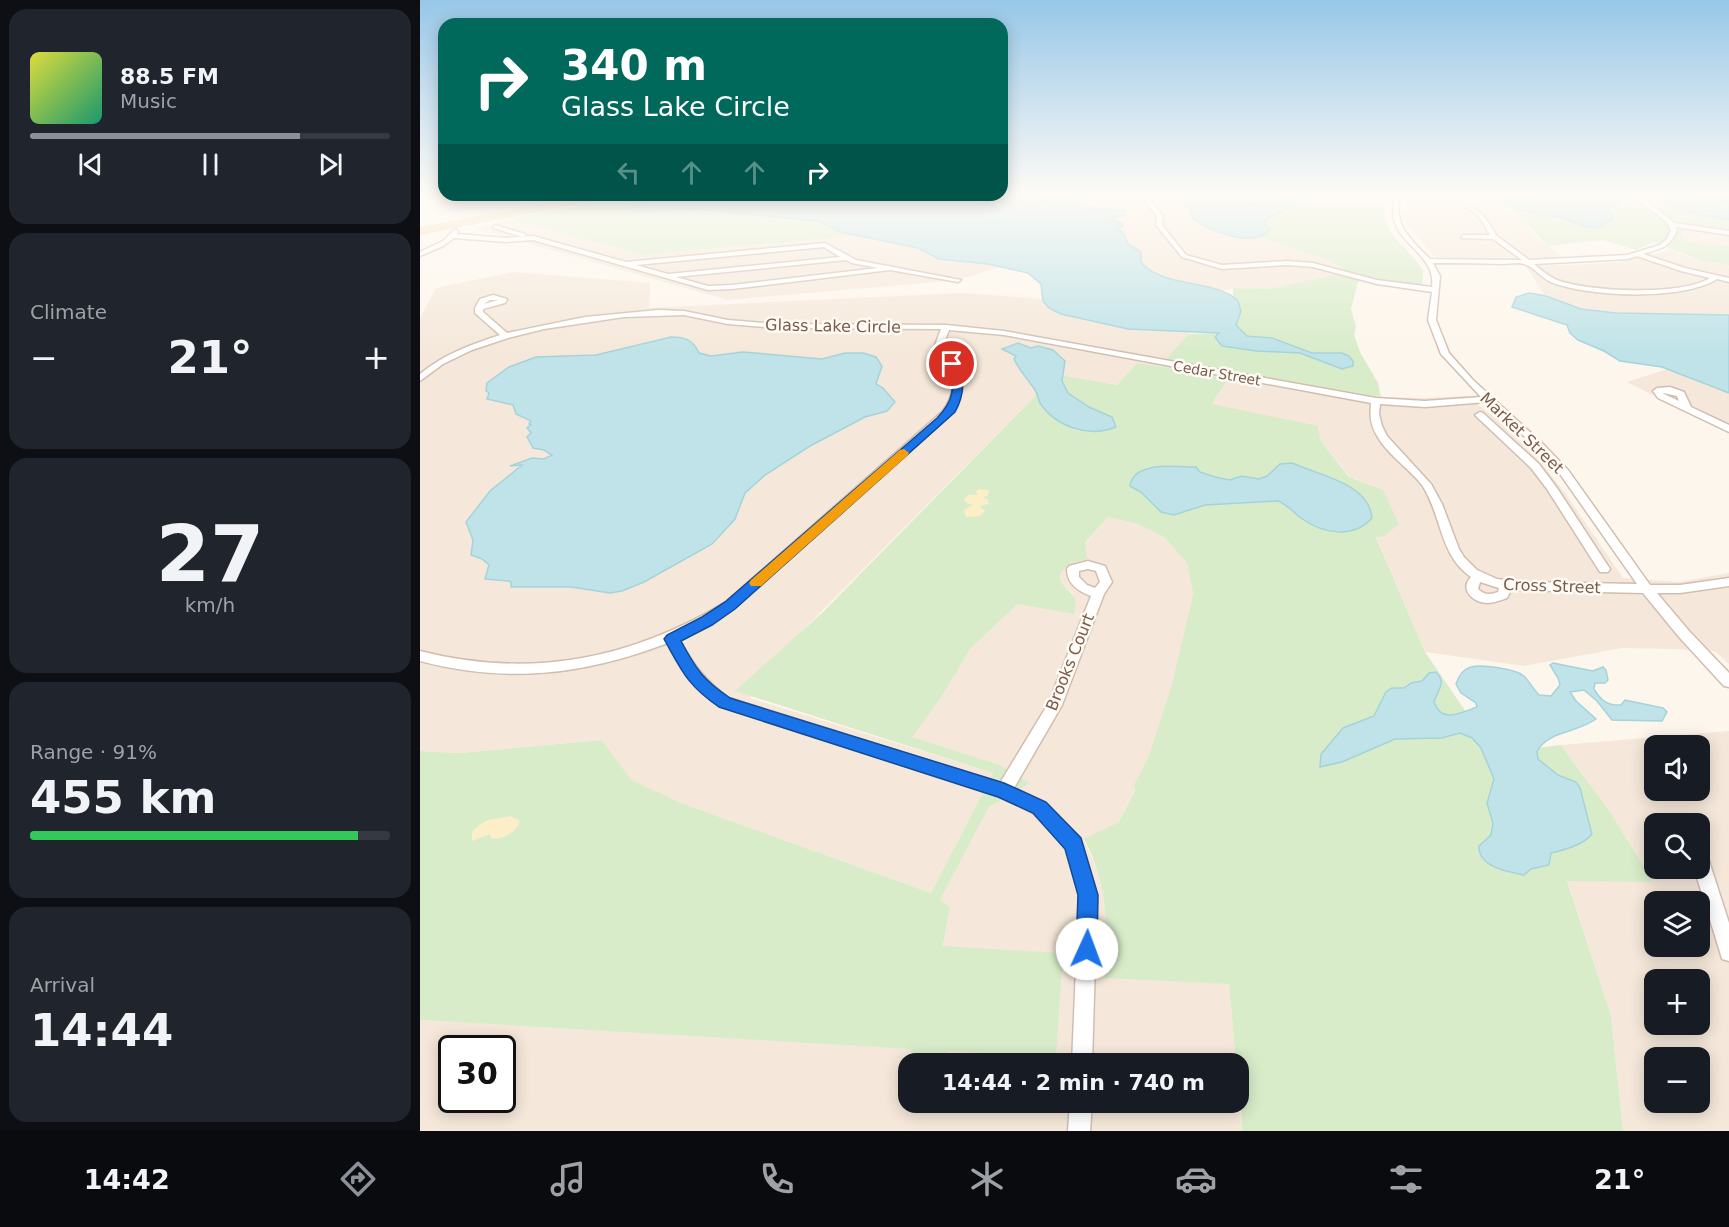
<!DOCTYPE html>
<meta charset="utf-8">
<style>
:root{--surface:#171b24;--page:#20242c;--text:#f1f3f6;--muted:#9ea1a6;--line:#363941;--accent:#8c9099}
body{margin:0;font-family:"DejaVu Sans",sans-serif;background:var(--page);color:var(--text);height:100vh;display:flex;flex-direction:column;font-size:22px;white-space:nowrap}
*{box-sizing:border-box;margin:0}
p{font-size:20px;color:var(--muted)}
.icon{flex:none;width:33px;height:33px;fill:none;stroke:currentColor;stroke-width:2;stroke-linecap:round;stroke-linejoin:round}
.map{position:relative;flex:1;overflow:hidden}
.side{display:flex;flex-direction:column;gap:9px;padding:9px;background:#0d0f14;width:420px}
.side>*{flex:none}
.hud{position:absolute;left:18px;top:18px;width:570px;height:183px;border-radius:18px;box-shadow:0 3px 15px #0003;background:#00695c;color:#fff;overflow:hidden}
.controls{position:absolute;left:1224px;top:735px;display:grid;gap:12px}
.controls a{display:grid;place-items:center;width:66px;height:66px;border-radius:12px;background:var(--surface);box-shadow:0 3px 15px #0003;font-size:30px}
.speed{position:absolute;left:18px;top:1035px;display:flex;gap:12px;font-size:30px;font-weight:700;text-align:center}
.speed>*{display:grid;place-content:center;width:78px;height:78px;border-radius:50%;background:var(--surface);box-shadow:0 3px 15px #0003;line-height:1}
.speed .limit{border:3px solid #111;border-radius:9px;background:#fff;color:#111}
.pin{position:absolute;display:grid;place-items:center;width:51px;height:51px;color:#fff;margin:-26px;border:3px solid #fff;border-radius:50%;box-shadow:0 2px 6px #0007}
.me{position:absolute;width:66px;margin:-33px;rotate:2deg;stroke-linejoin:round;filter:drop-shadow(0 0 4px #0008)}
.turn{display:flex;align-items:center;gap:21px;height:126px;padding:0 24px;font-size:27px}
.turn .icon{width:78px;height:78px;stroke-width:2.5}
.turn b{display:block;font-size:42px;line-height:51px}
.lanes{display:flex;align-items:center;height:57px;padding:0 24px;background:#0003;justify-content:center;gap:30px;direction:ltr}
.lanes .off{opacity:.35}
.big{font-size:45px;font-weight:700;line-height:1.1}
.side .widget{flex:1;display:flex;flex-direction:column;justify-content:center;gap:9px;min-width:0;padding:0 21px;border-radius:18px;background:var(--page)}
.side .dial{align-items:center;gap:0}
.dial b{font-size:78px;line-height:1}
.song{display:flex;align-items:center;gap:18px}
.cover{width:72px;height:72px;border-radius:9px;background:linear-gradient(135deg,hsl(60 70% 55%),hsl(160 70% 35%))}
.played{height:6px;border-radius:3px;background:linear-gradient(90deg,var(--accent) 75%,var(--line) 75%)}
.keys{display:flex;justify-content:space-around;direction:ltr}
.heat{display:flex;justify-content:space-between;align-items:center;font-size:33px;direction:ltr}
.charge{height:9px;border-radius:4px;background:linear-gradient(90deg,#34c759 91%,var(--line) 0)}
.trip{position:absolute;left:478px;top:1053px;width:351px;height:60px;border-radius:18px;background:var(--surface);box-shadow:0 3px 15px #0003;font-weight:700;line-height:60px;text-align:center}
.tabs{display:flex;height:96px;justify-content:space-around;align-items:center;background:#090b0e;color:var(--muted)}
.tabs .icon{width:42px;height:42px}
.tabs .on{color:var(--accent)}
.tabs b{font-size:27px;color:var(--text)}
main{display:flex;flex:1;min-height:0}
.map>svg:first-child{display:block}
.residential{fill:#f5e8da;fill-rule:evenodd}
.green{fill:#d8ecc9}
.sand{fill:#fcefc7}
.water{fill:#bfe3e8;stroke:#a5d3da;stroke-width:1.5}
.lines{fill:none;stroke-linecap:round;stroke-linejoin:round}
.minor-casing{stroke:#d1beb0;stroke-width:3}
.primary-casing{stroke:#dad1cd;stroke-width:2}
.minor{fill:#fff;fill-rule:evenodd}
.primary{fill:#fbd9a5;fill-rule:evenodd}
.route{fill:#1a73e8;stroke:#114b97;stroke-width:1.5}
.slow{fill:#f59e0b}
.labels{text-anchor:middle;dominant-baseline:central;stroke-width:5;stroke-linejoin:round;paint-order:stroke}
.far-street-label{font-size:14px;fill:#7a5c4d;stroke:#fffaf3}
.street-label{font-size:16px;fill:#7a5c4d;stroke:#fffaf3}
</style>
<main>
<section class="side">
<div class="widget">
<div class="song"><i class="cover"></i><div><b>88.5 FM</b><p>Music</p></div></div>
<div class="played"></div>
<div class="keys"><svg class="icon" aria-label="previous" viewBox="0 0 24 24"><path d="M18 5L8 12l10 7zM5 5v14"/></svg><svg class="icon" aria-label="pause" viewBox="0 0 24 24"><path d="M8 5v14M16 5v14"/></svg><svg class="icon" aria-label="next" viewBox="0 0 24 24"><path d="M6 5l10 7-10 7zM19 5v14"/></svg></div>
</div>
<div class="widget"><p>Climate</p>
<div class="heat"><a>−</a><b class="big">21°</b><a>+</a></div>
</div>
<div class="widget dial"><b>27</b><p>km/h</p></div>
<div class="widget"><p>Range · 91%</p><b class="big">455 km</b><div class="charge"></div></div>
<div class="widget"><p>Arrival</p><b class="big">14:44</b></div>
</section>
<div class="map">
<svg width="1309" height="1131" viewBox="0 0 1309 1131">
<rect width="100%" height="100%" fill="#fdf6ec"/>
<g class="residential">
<polygon points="591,195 780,195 840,237 911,261 928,272 849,289 813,288 778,297"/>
<polygon points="988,195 1050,195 1079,203 1100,215 1116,237 1145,258 1015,257 982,219"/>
<polygon points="91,219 223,255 458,234 592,263 538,280 308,300 56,229"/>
<polygon points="1262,225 1309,231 1309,246 1262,241"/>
<polygon points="1251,250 1283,261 1309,265 1309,433 1207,382 1278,359 1131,305 1105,265 1151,265 1199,262"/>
<polygon points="94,272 230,283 229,308 542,293 771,310 769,334 742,368 717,363 697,385 642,375 624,387 366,647 330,698 573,773 511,893 261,803 210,780 182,740 40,753 0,751 0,318 16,288"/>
<polygon points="813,372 961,397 1003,398 1046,396 1073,416 1116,457 1145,493 1203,578 1259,582 1309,573 1309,664 1295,651 1256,649 1202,648 1104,666 1005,652 956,536 963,490 930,477 900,440 792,405"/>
<path d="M688,517l30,7 26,13 23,26 6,31 -32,140 -42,88 -35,18 17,39 5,41 123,64 7,79 -327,1v38h330v-5l3,34h-822v-111l636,37 6,-104 -119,-6 7,-40 -10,-7 49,-93 41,-24 -30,-18 -89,-28 31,-41 29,-48 47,-44 56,-10 -11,-8 -3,-12 9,-10 8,-3 8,-17zM32,1048h50v52h-50z"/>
<path d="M1309,731v400h-106l-12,-115 -44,-136 85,2 -42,-70 -49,-67zM1234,746h46v44h-46zM1234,824h46v44h-46zM1234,902h46v44h-46zM1234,980h46v44h-46zM1234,1058h46v44h-46z"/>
</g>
<g class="green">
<path d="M817,195h151c-14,37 20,49 35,76l-1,15 -56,-8 -8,4 -7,27 5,18 -2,8 6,17 18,31 3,14 -148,-25 -21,32 106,22 2,14 29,37 34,13 16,34 -15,12 -8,1 49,115 69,101 67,-8 49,67 43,70 -86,-1 44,135 12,115h-381l-3,-67 -3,-1 -7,-79 -124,-6c1,-54 5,-89 -21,-139l35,-17 16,-32 -1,-5 15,-29 23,-72 21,-90 -6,-31 -23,-26 -26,-13 -30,-7 -23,26 2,16 -18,5 -9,10c0,20 22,15 14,40l-56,-10 -47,44 -29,48 -30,41 88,28 30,18 -41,24 -49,93 10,7 -7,39 120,7 -7,104 -108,-6v7l-31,-1 -6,-8 -491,-29v-269l40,2 142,-13 29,40 50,23 250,90 62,-120 -258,-82 88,-79 221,-225 17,-12 56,10 20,-22 25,4 4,-8 23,-25 32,-1 15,-8 3,-21 -6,-9v-7l36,1 79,-17 -17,-11 -71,-24 10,-8 -5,-4 1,-7 16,-5 -1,-2 -15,-6 -27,1 29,-4 22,8 7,-2v-3z"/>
<polygon points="1050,195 1309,195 1309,231 1262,226 1263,241 1309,246 1309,265 1283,261 1233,242 1216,250 1183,240 1128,246 1092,209"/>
<polygon points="225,200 213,207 213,211 275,209 293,213 327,213 382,218 398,221 412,229 434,236 223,255 91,219 174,203"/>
</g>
<g class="sand">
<polygon points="559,489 569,490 568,496 563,497 568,500 569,504 559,506 565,511 560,516 546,517 544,510 553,505 545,502 544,499 549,495 558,495 555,492"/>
<path d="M90,816l10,5c-4,12 -16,18 -28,18l-2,-5 -18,7v-9c15,-16 20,-11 38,-16z"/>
</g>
<g class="water">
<path d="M244,195h382l-7,3 11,5h25l22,6 28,1v5l-13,2v3l11,3 -1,4 -5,1 7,6 4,10 13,8v10c19,25 73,18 95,37 4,3 3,8 5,12l-5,14 11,11 25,2 40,15h30l7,3 4,5v5l-11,3 -42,-16 -43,-2 -35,-5 -7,-9 4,-4 -91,-4 -67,-15 -12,-6 -6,-7 -2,-17 -13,-11 -40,-9 -49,-5 -21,-11 -77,-16 -23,-11 -123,-12 -62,2 -1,-4 13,-7z"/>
<path d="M745,195h72l53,7 6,2 1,4 -7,2 -22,-8 -29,3 30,1 13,6 -16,7 -1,6 5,4c-16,20 -58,3 -75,-9 -5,-4 -2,-4 -4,-8 -6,-11 -13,-15 -26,-17z"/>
<path d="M1142,195h44l12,4 2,3 -11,6 4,10c-6,3 -9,8 -15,9 -17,2 -22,-6 -35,-9 -19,-5 -42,-4 -58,-15l8,-4z"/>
<polygon points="1238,195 1295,198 1309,201 1309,220 1273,213 1237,200 1236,198"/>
<polygon points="1109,293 1126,296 1161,309 1196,313 1309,315 1309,393 1242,367 1200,361 1184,351 1158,340 1150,333 1147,325 1092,307 1096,297"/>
<path d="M251,337c14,0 22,3 28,16l12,3 32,-4 79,7 23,-6h18l13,4 6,9 -6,18 7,4 12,14 -8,9 -22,6 -55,29 -45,29 -20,18 -10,26 -23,25 -68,38 -22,9 -12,2 -39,-6h-60v-5l-3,-1 -23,-2 4,-14 -7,-6 -11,-4 2,-15 -7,-18 24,-31 32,-26 -12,1 22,-8 12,1 8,-4 -8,-5 -11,-2 -6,-11 4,-4 -4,-5 4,-3 -2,-1 2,-3 -15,-7 -3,-9 -26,-6 2,-6 -3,-2 1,-8 22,-16 27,-10 60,-2z"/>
<path d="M598,343l13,5 7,-2 15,4 12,11 -3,20 6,12 21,14 23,10 4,10c-27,11 -60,0 -76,-24 -2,-4 -2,-9 -5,-13 -7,-11 -15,-18 -21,-31l2,-3 -14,-7z"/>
<path d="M872,463c26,12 77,20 80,55 -19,21 -49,16 -71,0 -8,-6 -13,-13 -23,-17l-73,4 -31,10 -13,-3 -20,-20 -11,-6c3,-26 49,-19 66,-19l4,5 15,5 15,3 12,-4 17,3 8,-3 13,-12z"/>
<path d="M1133,663l40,8 10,-4 3,3 2,10 -3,3h-10l-1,6c7,12 14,17 27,16l4,-5 38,8 4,4 -5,9 -50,-1 -15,-19 -13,-11 -14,2 6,9 20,18c-19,14 -46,11 -59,32l1,8 20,16 18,7 4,6 12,46c-8,11 -28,16 -41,19l-2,12 -18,4 -7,6c-16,-3 -46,-8 -45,-29l12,-11 2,-12 -6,-20 7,-24 -13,-31 -9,-10 -12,-5 -18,5 -47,1 -53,23 -22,5 1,-13 22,-26 31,-12 12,-24 6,-4h12l7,-5 11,-2 7,-8 7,-1c11,11 2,17 -2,30 8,22 26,11 43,5l-1,-4 -15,-10 -5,-9c2,-7 7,-15 15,-17 10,-3 45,2 53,9 5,5 9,13 15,19l12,1 9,-11 -2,-7 -8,-13z"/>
</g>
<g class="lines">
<g class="minor-casing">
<g id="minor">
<path d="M717,195l12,3 14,18 -1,9 24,30 36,10 66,-4 25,2 64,17 55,7c5,-39 -52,-44 -36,-92l45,3 33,10 9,7 14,21 32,24 98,-5 33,-10 7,-6 4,-9c-8,-17 -28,-21 -37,-35h5l25,19 10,9 55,8v4l-53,-8 1,3c-7,18 -17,19 -34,24l42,14 44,10v4l-12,-3c-34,22 -130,18 -166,3 -10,-4 -18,-16 -27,-18 -6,-2 -16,0 -22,0 -23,-1 -46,-1 -69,-1l7,13 -4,44 13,33 24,27 70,64 25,26 82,115h30l49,-7v8l-49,7h-23l32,38 40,42v14l-5,-1 -45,-49 -36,-44 -132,-3 -4,8c-6,2 -13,5 -20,5 -14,-1 -28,-13 -16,-26 -32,-22 -29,-62 -49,-92 -14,-18 -35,-30 -46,-51 -6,-11 -6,-20 -5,-31l-367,-68 -55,-5 -6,15c3,6 8,11 11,16 13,19 8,38 -5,55l-215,192 -28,18 -27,13c13,24 27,43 50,59l271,85 48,-79 43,-108c-13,-5 -24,-12 -24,-27l2,-3 19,-5 17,5 7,16 -8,12 -42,111 -48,83 31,15 35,37 17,55 -5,169h-20l7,-169 -12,-46 -34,-36 -34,-17 -280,-90c-24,-17 -38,-37 -51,-63 -85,32 -160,41 -248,18v-10c110,28 209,9 306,-49l216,-190c12,-15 15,-34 4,-51 -4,-5 -8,-10 -11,-16l6,-16 -163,-1 -50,-4 -44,-9 -60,2 -80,12 -36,9 -36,12 -29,14 -23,17v-7c24,-20 50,-29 80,-39l-25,-22v-5l5,-9 13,-4 14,4 -2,4 -22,6v3l24,21 78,-16 73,-7 26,1 44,9 50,4 168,1 58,6 372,67 49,3 56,-4 -40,-43 -13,-34 4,-28 -55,-8 -64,-17 -25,-2 -66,4 -40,-12 -26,-32 1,-9 -12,-16zM980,198c24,2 59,-1 77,17 6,6 9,14 13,20h-27l-2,3 32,1 29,21 -92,-1c-18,-19 -37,-33 -30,-61zM1217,256l44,15 29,7c-29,18 -121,14 -153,2 -9,-4 -16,-10 -23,-16l94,-5zM70,300h8l-14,4zM1066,402l51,46 23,26 77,110 -119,-2 -21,-3 -20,-9 -13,-13 -5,-8 -17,-45 -11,-20 -44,-48 -5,-10 -3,-12 1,-10 45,3zM668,569l8,2 4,11 -5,6 -8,-3 -8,-8v-6zM1060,582l19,6 -1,4c-8,3 -14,3 -20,-3z"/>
<polygon points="75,225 105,234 106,235 103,237 73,228"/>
<path d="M35,229l3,2 -1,3 49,4 27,-2 93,26 199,-19 31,17 105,20 -3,2 -68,-12 -158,19 -24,1 -175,-50 -27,2 -52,-4 -11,8 -23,10v-4l23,-11zM404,247l16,10 -172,17 -32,-9zM426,260l6,3 26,5 -146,17 -24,1 -32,-9z"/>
<path d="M1250,387l14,5 7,15 38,18v7l-71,-34 -5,-7 4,-3zM1243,393l14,3 2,5 -15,-7z"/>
<polygon points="1060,412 1063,413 1119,464 1137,488 1190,569 1188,572 1180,572 1127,489 1111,468 1057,417 1055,415"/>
<polygon points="1280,853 1286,856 1289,861 1309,923 1309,961 1302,959 1300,952 1274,868 1280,868"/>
<polygon points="650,1102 672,1102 670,1131 648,1131"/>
</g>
</g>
<g class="primary-casing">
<polygon id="primary" points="180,195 198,195 0,234 0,228"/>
</g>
<use href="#minor" class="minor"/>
<use href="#primary" class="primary"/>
</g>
<linearGradient id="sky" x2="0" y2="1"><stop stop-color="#97c7e8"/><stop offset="0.55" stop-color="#fefbf6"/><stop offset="1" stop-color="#fefbf6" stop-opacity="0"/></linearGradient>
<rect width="1309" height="353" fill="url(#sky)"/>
<path class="route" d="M532,361c17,9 11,37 3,51l-220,197 -23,16 -31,16c15,28 22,39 49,57l274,85 42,19 35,36 17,57 -1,54 -3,7 -7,3 -8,-3 -3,-7 2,-54 -13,-46 -32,-36 -35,-16 -279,-90c-32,-22 -37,-36 -55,-68l3,-4 35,-18 23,-15 212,-184c17,-17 19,-32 10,-54z"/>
<polygon class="slow" points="484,449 489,453 488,455 341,586 331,586 329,583 331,580 480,450"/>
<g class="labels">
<g class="far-street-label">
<text transform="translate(797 373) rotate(10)">Cedar Street</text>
</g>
<g class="street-label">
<text transform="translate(413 326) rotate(1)">Glass Lake Circle</text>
<text transform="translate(1102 433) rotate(44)">Market Street</text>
<text transform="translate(1132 586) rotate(2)">Cross Street</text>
<text transform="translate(650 662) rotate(-68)">Brooks Court</text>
</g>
</g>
</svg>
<div class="controls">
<a><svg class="icon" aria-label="sound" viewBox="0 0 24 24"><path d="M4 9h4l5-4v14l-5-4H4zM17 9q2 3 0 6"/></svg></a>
<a><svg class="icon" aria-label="search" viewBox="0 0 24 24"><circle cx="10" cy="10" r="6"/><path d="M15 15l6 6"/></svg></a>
<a><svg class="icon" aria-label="layers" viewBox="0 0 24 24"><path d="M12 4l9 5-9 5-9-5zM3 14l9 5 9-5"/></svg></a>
<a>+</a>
<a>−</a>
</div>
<div class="speed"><div class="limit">30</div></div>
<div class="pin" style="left:532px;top:364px;background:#d93025"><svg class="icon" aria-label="arrive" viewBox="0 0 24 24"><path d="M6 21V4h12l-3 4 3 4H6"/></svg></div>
<svg class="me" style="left:667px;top:949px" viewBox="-20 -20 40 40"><circle r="19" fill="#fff"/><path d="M0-13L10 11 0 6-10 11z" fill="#1a73e8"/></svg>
<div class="trip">14:44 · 2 min · 740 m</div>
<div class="hud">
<div class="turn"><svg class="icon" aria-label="right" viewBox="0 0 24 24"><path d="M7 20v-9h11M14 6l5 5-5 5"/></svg><div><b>340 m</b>Glass Lake Circle</div></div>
<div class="lanes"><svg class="icon off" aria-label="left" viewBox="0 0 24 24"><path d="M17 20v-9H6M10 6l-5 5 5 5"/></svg><svg class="icon off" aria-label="ahead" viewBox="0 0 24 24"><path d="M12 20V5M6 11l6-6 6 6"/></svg><svg class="icon off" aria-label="ahead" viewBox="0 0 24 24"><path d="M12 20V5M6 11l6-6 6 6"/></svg><svg class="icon" aria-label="right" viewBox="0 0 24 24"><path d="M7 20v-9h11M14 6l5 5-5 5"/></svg></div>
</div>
</div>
</main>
<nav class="tabs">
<b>14:42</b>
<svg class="icon on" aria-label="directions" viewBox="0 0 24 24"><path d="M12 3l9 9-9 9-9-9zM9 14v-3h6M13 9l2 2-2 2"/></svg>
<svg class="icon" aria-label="music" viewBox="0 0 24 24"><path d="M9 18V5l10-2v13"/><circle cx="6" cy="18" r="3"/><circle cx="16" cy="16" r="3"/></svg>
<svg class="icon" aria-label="phone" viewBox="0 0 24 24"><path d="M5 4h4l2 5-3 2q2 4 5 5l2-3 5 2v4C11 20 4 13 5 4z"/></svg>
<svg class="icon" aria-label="climate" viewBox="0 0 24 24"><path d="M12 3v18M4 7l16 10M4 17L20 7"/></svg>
<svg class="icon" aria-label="car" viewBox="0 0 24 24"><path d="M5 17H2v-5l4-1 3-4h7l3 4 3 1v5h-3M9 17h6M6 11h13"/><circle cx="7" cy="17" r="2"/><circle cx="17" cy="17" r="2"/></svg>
<svg class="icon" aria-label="filters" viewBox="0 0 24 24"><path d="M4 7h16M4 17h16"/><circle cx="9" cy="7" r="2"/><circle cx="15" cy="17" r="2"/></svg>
<b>21°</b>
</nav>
